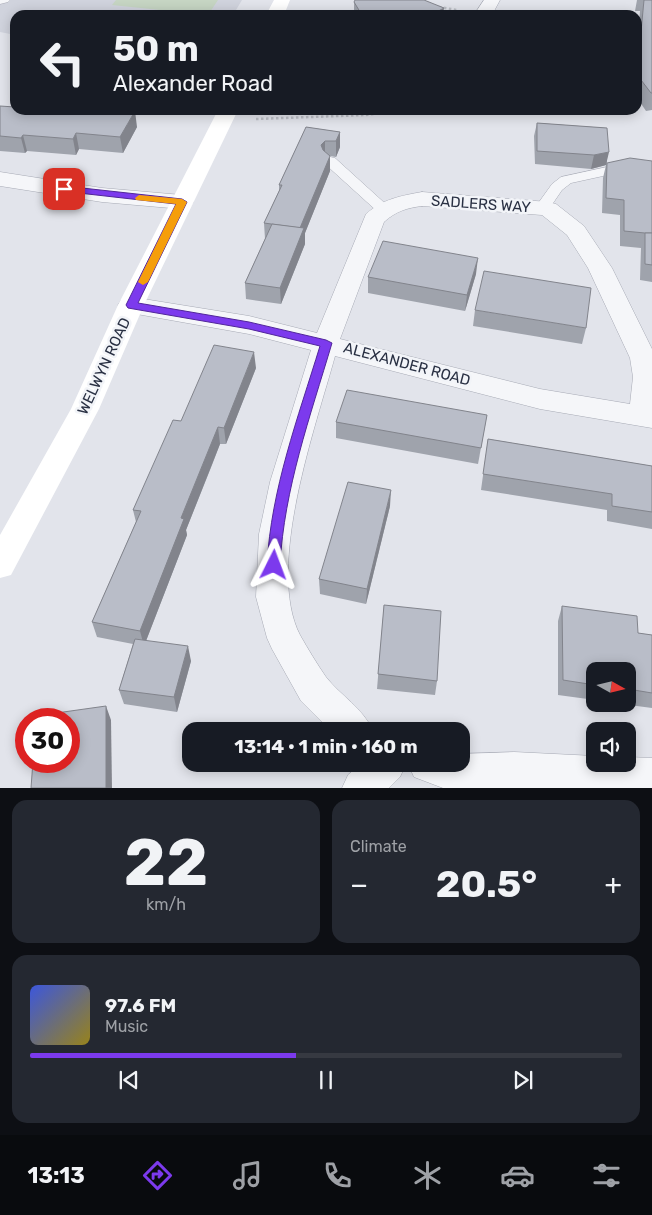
<!DOCTYPE html>
<meta charset="utf-8">
<style>
:root{--surface:#171b24;--page:#242831;--text:#f1f3f6;--muted:#9ea1a6;--line:#363941;--accent:#7c3aed}
body{margin:0;font-family:Rubik,sans-serif;background:var(--page);color:var(--text);height:100vh;display:flex;flex-direction:column;font-size:19px;white-space:nowrap}
*{box-sizing:border-box;margin:0}
p{font-size:16px;color:var(--muted)}
.icon{flex:none;width:28px;height:28px;fill:none;stroke:currentColor;stroke-width:2;stroke-linecap:round;stroke-linejoin:round}
.map{position:relative;height:788px;overflow:hidden}
.sheet{display:flex;flex-direction:column;gap:12px;padding:12px;background:#0d0f14;flex:1}
.sheet>*{flex:none}
.top-card{position:absolute;left:10px;top:10px;width:632px;height:105px;border-radius:15px;box-shadow:0 2px 12px #0003;background:#171b24;color:var(--text);overflow:hidden}
.needle{width:32px;rotate:98deg}
.buttons{position:absolute;left:586px;top:662px;display:grid;gap:10px}
.buttons a{display:grid;place-items:center;width:50px;height:50px;border-radius:10px;background:var(--surface);box-shadow:0 2px 12px #0003;font-size:25px}
.speed{position:absolute;left:15px;top:708px;display:flex;gap:10px;font-size:25px;font-weight:700;text-align:center}
.speed>*{display:grid;place-content:center;width:65px;height:65px;border-radius:50%;background:var(--surface);box-shadow:0 2px 12px #0003;line-height:1}
.speed .limit{border:8px solid #d22;background:#fff;color:#111}
.pin{position:absolute;display:grid;place-items:center;width:42px;height:42px;color:#fff;margin:-21px;border-radius:10px;box-shadow:0 2px 8px #0006}
.me{position:absolute;width:55px;margin:-28px;rotate:3deg;stroke-linejoin:round;filter:drop-shadow(0 0 4px #0008)}
.turn{display:flex;align-items:center;gap:18px;height:105px;padding:0 20px;font-size:22px}
.turn .icon{width:65px;height:65px;stroke-width:2.5}
.turn b{display:block;font-size:35px;line-height:42px}
.big{font-size:38px;font-weight:700;line-height:1.1}
.sheet .card{flex:1;display:flex;flex-direction:column;justify-content:center;gap:8px;min-width:0;padding:0 18px;border-radius:15px;background:var(--page)}
.sheet .dial{align-items:center;gap:0}
.dial b{font-size:65px;line-height:1}
.song{display:flex;align-items:center;gap:15px}
.cover{width:60px;height:60px;border-radius:8px;background:linear-gradient(135deg,hsl(230 70% 55%),hsl(50 70% 35%))}
.played{height:5px;border-radius:2px;background:linear-gradient(90deg,var(--accent) 45%,var(--line) 45%)}
.keys{display:flex;justify-content:space-around;direction:ltr}
.heat{display:flex;justify-content:space-between;align-items:center;font-size:28px;direction:ltr}
.sheet .tiles{flex:1;display:grid;gap:12px;grid-template-columns:1fr 1fr}
.card:last-child{grid-column:span 2}
.trip{position:absolute;left:182px;top:722px;width:288px;height:50px;border-radius:15px;background:var(--surface);box-shadow:0 2px 12px #0003;font-weight:700;line-height:50px;text-align:center}
.tabs{display:flex;height:80px;justify-content:space-around;align-items:center;background:#090b0e;color:var(--muted)}
.tabs .icon{width:35px;height:35px}
.tabs .selected{color:var(--accent)}
.tabs b{font-size:22px;color:var(--text)}
.map>svg:first-child{display:block}
.built{fill:#d0d3dd}
.green{fill:#c6d5c3}
.lines{fill:none;stroke-linecap:round;stroke-linejoin:round}
.lane-casing{stroke:#a7aab5;stroke-width:1}
.street-casing{stroke:#a7aab5;stroke-width:1}
.path{stroke:#bcbfc6;stroke-width:2.5;stroke-dasharray:2.5 2.5;stroke-linecap:butt}
.lane{fill:#f5f6f9;fill-rule:evenodd}
.street{fill:#f5f6f9;fill-rule:evenodd}
.secondary{fill:#fff;fill-rule:evenodd}
.wall{fill:#9fa3ac}
.shaded-wall{fill:#82848c}
.building{fill:#b9bdc8;stroke:#82848c}
.route{fill:#7c3aed;stroke:#51269a}
.slow{fill:#f59e0b}
.labels{text-anchor:middle;dominant-baseline:central;stroke-width:5;stroke-linejoin:round;paint-order:stroke}
.street-label{font-size:15px;fill:#293043;stroke:#f2f4f8}
</style>
<div class="map">
<svg width="652" height="788" viewBox="0 0 652 788">
<rect width="100%" height="100%" fill="#e2e4eb"/>
<polygon class="built" points="0,0 242,0 233,15 15,15 15,35 0,32"/>
<polygon class="green" points="116,0 218,0 208,15 112,5"/>
<g class="lines">
<g class="lane-casing">
<g id="lane">
<polygon points="0,0 10,0 8,2 0,4"/>
<polygon points="330,157 335,158 389,207 392,210 389,213 379,213 325,164 323,161 325,158"/>
<polygon points="630,162 635,163 637,166 635,169 571,183 562,190 547,212 537,212 534,209 552,184 561,177"/>
</g>
</g>
<g class="street-casing">
<g id="street">
<polygon points="484,0 500,0 492,15 474,15"/>
<polygon points="0,172 102,188 182,195 190,197 193,202 190,207 182,209 102,202 0,186"/>
<path d="M422,192l126,10 8,2 28,22 28,42 40,81v79l-112,-19 -205,-53c-19,70 -70,211 -35,279 8,14 17,29 26,42 15,19 37,31 47,54h-42l-30,-30 -29,-52 -5,-11 -11,-41 3,-63 11,-52 41,-132 -62,-16 -118,-21 -9,-2 -4,-6 4,-6 9,-2 118,19 68,17 49,-119c17,-15 34,-18 56,-22zM422,206l120,9 25,20 21,33 42,90 3,19 -3,27 -90,-15 -200,-50 44,-117c12,-11 23,-14 38,-16z"/>
<polygon points="514,752 595,756 595,764 628,764 628,757 652,758 652,788 443,788 414,777 408,764 461,764 461,754"/>
<polygon points="360,764 406,764 400,777 389,788 342,788 348,775"/>
</g>
</g>
<g class="path">
<polyline points="439,7 457,10"/>
<polyline points="256,119 366,115 405,110"/>
</g>
<use href="#lane" class="lane"/>
<use href="#street" class="street"/>
<g class="secondary">
<polygon points="274,0 290,0 284,15 266,15"/>
<polygon points="218,110 238,110 144,305 99,409 11,575 0,578 0,535 71,409 118,305"/>
</g>
</g>
<g class="wall">
<polygon points="637,0 652,0 652,110 646,111 638,99 638,39 640,11 635,11"/>
<polygon points="354,2 443,15 354,15"/>
<polygon points="0,106 137,127 123,153 79,149 76,155 27,151 25,153 0,151"/>
<polygon points="537,123 607,128 607,163 652,161 652,282 640,280 641,248 620,246 620,215 602,213 603,178 606,165 591,169 535,164 534,136"/>
<polygon points="306,127 340,132 340,147 336,157 330,156 330,171 305,233 305,244 281,304 246,299 245,283 265,239 264,223 279,191 279,185"/>
<polygon points="476,274 465,311 368,293 368,277"/>
<polygon points="475,310 586,328 582,344 473,326"/>
<polygon points="256,368 226,444 220,444 212,465 186,530 187,535 146,641 191,661 177,712 124,704 119,690 133,644 97,637 92,622 136,522 133,510 181,421"/>
<polygon points="487,415 478,464 336,438 336,422"/>
<polygon points="488,439 652,466 652,529 607,521 607,510 481,490"/>
<polygon points="390,506 366,604 320,594 319,579"/>
<polygon points="384,605 437,681 435,695 377,689"/>
<polygon points="562,606 638,633 652,635 652,708 622,704 628,704 628,671 595,671 595,700 558,695 558,621"/>
</g>
<g class="shaded-wall">
<polygon points="444,8 443,15 431,15"/>
<polygon points="135,111 137,127 123,153 120,137"/>
<polygon points="340,132 340,147 336,157 336,141"/>
<polygon points="76,133 79,149 76,155 73,139"/>
<polygon points="23,135 27,151 25,153 21,138"/>
<polygon points="325,141 325,156 321,145"/>
<polygon points="609,152 606,165 591,169 594,155"/>
<polygon points="330,156 330,171 305,233 305,244 281,304 280,288 300,228"/>
<polygon points="478,258 476,274 465,311 467,295"/>
<polygon points="254,352 256,368 226,444 224,428"/>
<polygon points="218,427 220,444 186,530 187,535 144,646 140,631 181,518"/>
<polygon points="391,490 390,506 366,604 367,589"/>
<polygon points="188,646 191,661 177,712 174,697"/>
<polygon points="106,706 111,720 112,788 106,788"/>
</g>
<g class="building">
<polygon points="355,0 424,0 444,8 431,15 362,15 354,2"/>
<polygon points="644,0 652,0 652,93 651,93 638,76 638,63"/>
<polygon points="0,106 15,107 15,110 47,110 77,112 78,110 120,110 135,111 120,137 76,133 73,139 23,135 21,138 0,136"/>
<polygon points="537,123 607,128 609,152 594,155 537,151"/>
<polygon points="306,127 340,132 336,141 325,141 321,145 323,150 330,156 300,228 264,223 282,185 279,185"/>
<polygon points="630,158 652,161 652,233 645,233 624,231 624,200 606,198 607,163"/>
<polygon points="272,224 304,228 280,288 245,283"/>
<polygon points="645,233 652,233 652,265 645,264"/>
<polygon points="383,241 478,258 467,295 368,277"/>
<polygon points="484,271 591,288 586,328 475,310"/>
<polygon points="214,345 254,352 224,428 218,427 209,449 181,518 184,519 140,631 92,622 141,511 133,510 173,420 181,421"/>
<polygon points="347,390 487,415 481,448 336,422"/>
<polygon points="488,439 652,466 652,512 612,506 612,494 483,474"/>
<polygon points="348,482 391,490 367,589 319,579"/>
<polygon points="384,605 441,611 437,681 378,674"/>
<polygon points="562,606 637,616 638,633 652,635 652,693 628,689 628,671 595,671 595,685 563,680"/>
<polygon points="135,639 188,646 174,697 119,690"/>
<polygon points="106,706 106,788 31,788 33,761 69,761 69,719 35,719 35,716"/>
</g>
<path class="route" d="M64,186l118,13 5,3 -49,101 111,19 77,18 6,3c-22,74 -48,146 -52,222l-2,4 -4,2 -5,-2 -2,-4c4,-76 31,-147 53,-219l-71,-17 -121,-21 -2,-3 50,-101 -115,-13 -2,-2z"/>
<polygon class="slow" points="139,195 182,199 187,202 148,282 143,285 138,282 176,204 136,200 135,198"/>
<g class="labels">
<g class="street-label">
<text transform="translate(481 204) rotate(4)">SADLERS WAY</text>
<text transform="translate(407 364) rotate(15)">ALEXANDER ROAD</text>
<text transform="translate(104 366) rotate(-65)">WELWYN ROAD</text>
</g>
</g>
</svg>
<div class="buttons">
<a><svg class="needle" viewBox="-14 -14 28 28"><path d="M0-13l5 13h-10z" fill="#e53935"/><path d="M0 13l5-13h-10z" fill="#9ea1a6"/></svg></a>
<a><svg class="icon" aria-label="sound" viewBox="0 0 24 24"><path d="M4 9h4l5-4v14l-5-4H4zM17 9q2 3 0 6"/></svg></a>
</div>
<div class="speed"><div class="limit">30</div></div>
<div class="pin" style="left:64px;top:189px;background:#d93025"><svg class="icon" aria-label="arrive" viewBox="0 0 24 24"><path d="M6 21V4h12l-3 4 3 4H6"/></svg></div>
<svg class="me" style="left:274px;top:565px" viewBox="-20 -20 40 40"><path d="M0-17L14 15 0 8-14 15z" fill="#7c3aed" stroke="#fff" stroke-width="4"/></svg>
<div class="trip">13:14 · 1 min · 160 m</div>
<div class="top-card">
<div class="turn"><svg class="icon" aria-label="left" viewBox="0 0 24 24"><path d="M17 20v-9H6M10 6l-5 5 5 5"/></svg><div><b>50 m</b>Alexander Road</div></div>
</div>
</div>
<section class="sheet">
<div class="tiles">
<div class="card dial"><b>22</b><p>km/h</p></div>
<div class="card"><p>Climate</p>
<div class="heat"><a>−</a><b class="big">20.5°</b><a>+</a></div>
</div>
<div class="card">
<div class="song"><i class="cover"></i><div><b>97.6 FM</b><p>Music</p></div></div>
<div class="played"></div>
<div class="keys"><svg class="icon" aria-label="previous" viewBox="0 0 24 24"><path d="M18 5L8 12l10 7zM5 5v14"/></svg><svg class="icon" aria-label="pause" viewBox="0 0 24 24"><path d="M8 5v14M16 5v14"/></svg><svg class="icon" aria-label="next" viewBox="0 0 24 24"><path d="M6 5l10 7-10 7zM19 5v14"/></svg></div>
</div>
</div>
</section>
<nav class="tabs">
<b>13:13</b>
<svg class="icon selected" aria-label="directions" viewBox="0 0 24 24"><path d="M12 3l9 9-9 9-9-9zM9 14v-3h6M13 9l2 2-2 2"/></svg>
<svg class="icon" aria-label="music" viewBox="0 0 24 24"><path d="M9 18V5l10-2v13"/><circle cx="6" cy="18" r="3"/><circle cx="16" cy="16" r="3"/></svg>
<svg class="icon" aria-label="phone" viewBox="0 0 24 24"><path d="M5 4h4l2 5-3 2q2 4 5 5l2-3 5 2v4C11 20 4 13 5 4z"/></svg>
<svg class="icon" aria-label="climate" viewBox="0 0 24 24"><path d="M12 3v18M4 7l16 10M4 17L20 7"/></svg>
<svg class="icon" aria-label="car" viewBox="0 0 24 24"><path d="M5 17H2v-5l4-1 3-4h7l3 4 3 1v5h-3M9 17h6M6 11h13"/><circle cx="7" cy="17" r="2"/><circle cx="17" cy="17" r="2"/></svg>
<svg class="icon" aria-label="filters" viewBox="0 0 24 24"><path d="M4 7h16M4 17h16"/><circle cx="9" cy="7" r="2"/><circle cx="15" cy="17" r="2"/></svg>
</nav>
